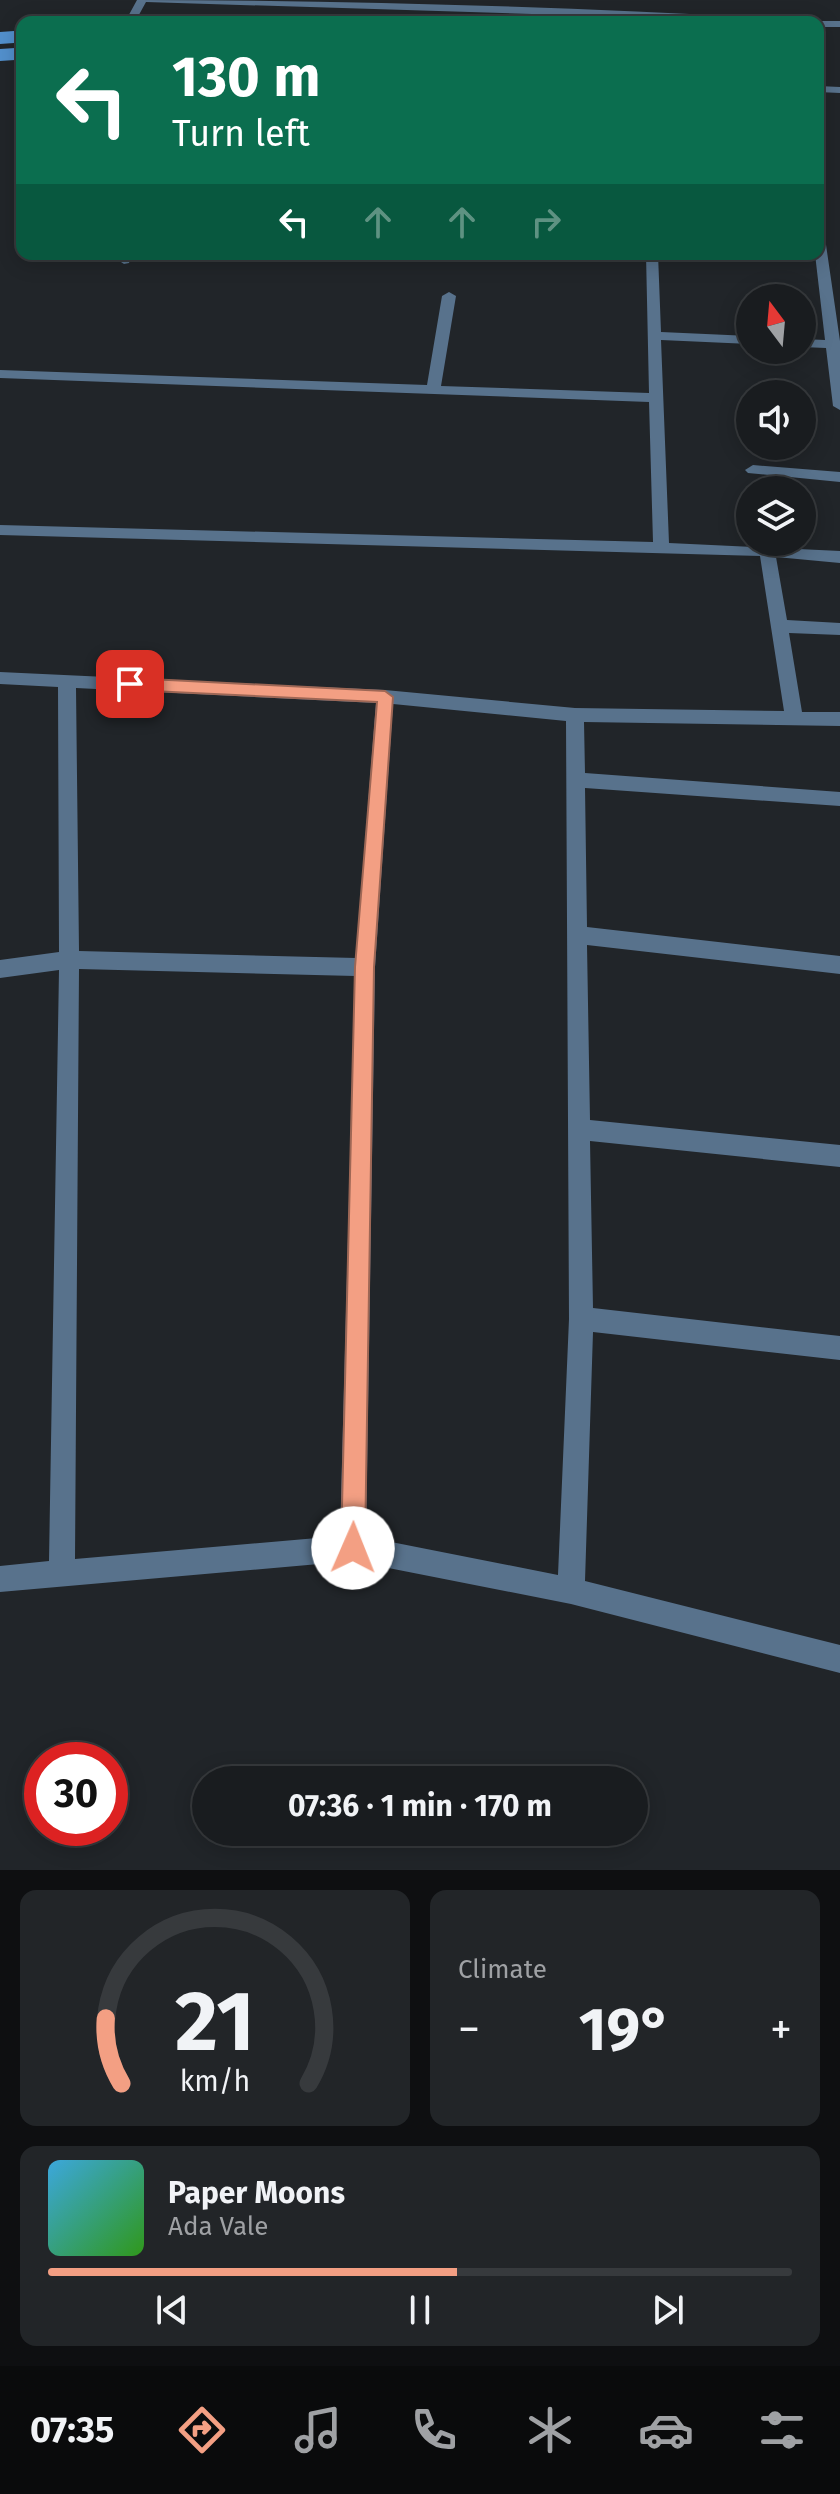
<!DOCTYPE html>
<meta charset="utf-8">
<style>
:root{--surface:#191c1f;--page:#222528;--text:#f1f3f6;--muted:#9fa1a4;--line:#373a3d;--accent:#f39f83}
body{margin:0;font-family:"Fira Sans",sans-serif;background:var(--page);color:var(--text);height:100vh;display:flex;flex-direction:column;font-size:30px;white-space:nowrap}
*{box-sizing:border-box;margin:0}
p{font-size:26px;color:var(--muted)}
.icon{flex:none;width:44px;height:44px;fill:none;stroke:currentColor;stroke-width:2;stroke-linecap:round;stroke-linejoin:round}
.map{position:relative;height:1870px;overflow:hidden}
.side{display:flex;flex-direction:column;gap:20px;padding:20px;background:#0e0f11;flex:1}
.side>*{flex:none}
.guide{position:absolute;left:16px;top:16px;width:808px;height:244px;border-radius:16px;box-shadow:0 4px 20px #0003,0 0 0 2px var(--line);background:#0b6e4f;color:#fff;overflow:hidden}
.needle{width:52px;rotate:344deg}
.buttons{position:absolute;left:736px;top:284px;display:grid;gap:16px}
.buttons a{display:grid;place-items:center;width:80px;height:80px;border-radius:50%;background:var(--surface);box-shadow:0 4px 20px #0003,0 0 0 2px var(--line);font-size:40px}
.speed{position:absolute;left:24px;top:1742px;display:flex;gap:16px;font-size:40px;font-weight:700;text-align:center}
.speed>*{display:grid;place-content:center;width:104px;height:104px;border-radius:50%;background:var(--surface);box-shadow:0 4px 20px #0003,0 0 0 2px var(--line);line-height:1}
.speed .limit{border:12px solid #d22;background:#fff;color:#111}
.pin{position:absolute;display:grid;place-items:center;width:68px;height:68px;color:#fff;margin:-34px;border-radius:16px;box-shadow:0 4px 12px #0006}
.me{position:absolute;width:88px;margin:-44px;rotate:1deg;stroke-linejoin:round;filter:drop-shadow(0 0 6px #0008)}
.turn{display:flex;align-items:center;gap:28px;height:168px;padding:0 24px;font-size:36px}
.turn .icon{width:104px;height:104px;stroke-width:2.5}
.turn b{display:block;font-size:56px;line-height:68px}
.lanes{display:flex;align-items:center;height:76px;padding:0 24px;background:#0003;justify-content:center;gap:40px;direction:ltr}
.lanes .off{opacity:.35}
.big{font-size:60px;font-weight:700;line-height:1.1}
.side .tile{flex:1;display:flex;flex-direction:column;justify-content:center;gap:12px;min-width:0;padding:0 28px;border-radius:16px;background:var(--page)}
.side .dial{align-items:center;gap:0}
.dial svg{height:208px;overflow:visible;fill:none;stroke:var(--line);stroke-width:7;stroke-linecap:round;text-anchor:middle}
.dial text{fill:var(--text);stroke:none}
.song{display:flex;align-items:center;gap:24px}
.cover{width:96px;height:96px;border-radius:12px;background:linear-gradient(135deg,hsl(200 70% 55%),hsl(110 70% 35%))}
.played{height:8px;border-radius:4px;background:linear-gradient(90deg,var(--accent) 55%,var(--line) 55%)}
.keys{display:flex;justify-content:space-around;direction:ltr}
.heat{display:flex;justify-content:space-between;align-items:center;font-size:44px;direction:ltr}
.side .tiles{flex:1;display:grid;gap:20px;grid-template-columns:1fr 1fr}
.tile:last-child{grid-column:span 2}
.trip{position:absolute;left:192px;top:1766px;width:456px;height:80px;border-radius:40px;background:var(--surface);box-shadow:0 4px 20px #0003,0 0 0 2px var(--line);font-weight:700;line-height:80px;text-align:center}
.dock{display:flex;height:128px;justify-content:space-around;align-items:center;background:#0a0b0c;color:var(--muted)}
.dock .icon{width:56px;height:56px}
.dock .selected{color:var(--accent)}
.dock b{font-size:36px;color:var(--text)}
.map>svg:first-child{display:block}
.building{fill:#5290cd}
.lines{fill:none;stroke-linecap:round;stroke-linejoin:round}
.minor{fill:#58728c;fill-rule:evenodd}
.route{fill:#f39f83;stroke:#9e6755;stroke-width:2}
</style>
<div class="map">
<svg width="840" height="1870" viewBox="0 0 840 1870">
<rect width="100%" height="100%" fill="#212529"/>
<g class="building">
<polygon points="14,31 14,43 0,44 0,32"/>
<polygon points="15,48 15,60 0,61 0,49"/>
</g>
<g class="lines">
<g class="minor">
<path d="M137,0c215,0 431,7 646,19l5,3 -642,-20 -11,20h-10z"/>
<polygon points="818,21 840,21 840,27 818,27 818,22 814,22"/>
<polygon points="818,86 840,87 840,93 818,92"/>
<polygon points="818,227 824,231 840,341 840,410 833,406 826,348 802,347 802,339 825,340 815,254 818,254"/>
<polygon points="120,254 132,254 129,263 124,264 118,260"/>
<path d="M646,254h12l3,78 89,4v8l-89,-4 8,203 171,8v12l-64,-6 11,63 53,3v12l-51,-2 13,79h38v14l-256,-4 1,51 255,19v14l-255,-18 2,139 253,29v18l-253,-29 3,175 250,25v22l-250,-26 3,167 247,28v24l-247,-28 -8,249 255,64v28l-269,-69 -218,-43 -353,31v-26l49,-5 10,-591 -59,8v-18l59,-8 -1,-265 -58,-3v-12l385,18 190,18 209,3 -24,-155 -760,-21v-10l653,17 -4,-140 -649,-24v-8l427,15 15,-89 7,-4 7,4 -15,90 208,7zM76,688l300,15 -20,255 -277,-7zM393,704l173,17 3,598 -11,256 -192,-38 9,-570zM79,969l276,7 -15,560 -265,23z"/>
<polygon points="753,465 840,472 840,482 748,473 745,470"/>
</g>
</g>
<polygon class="route" points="130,678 385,691 393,697 374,967 365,1548 361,1556 353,1560 344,1556 341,1548 355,967 377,702 130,690 123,684"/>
</svg>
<div class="buttons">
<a><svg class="needle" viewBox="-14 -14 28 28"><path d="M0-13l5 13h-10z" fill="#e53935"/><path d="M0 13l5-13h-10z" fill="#9fa1a4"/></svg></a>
<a><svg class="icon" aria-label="sound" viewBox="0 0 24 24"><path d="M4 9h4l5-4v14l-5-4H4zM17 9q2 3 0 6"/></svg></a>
<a><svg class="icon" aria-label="layers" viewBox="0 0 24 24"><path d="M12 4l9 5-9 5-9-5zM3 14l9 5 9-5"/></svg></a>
</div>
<div class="speed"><div class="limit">30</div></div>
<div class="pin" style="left:130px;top:684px;background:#d93025"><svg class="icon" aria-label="arrive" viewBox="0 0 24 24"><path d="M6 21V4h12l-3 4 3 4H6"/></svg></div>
<svg class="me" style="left:353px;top:1548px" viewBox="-20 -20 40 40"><circle r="19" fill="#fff"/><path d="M0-13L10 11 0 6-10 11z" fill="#f39f83"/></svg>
<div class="trip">07:36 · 1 min · 170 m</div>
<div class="guide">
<div class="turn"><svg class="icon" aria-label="left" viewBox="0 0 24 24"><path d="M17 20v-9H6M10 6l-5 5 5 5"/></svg><div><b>130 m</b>Turn left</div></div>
<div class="lanes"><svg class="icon" aria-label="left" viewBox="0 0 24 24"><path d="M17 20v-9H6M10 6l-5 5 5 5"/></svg><svg class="icon off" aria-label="ahead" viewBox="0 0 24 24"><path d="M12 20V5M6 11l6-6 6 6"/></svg><svg class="icon off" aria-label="ahead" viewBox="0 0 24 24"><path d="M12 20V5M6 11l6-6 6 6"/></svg><svg class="icon off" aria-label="right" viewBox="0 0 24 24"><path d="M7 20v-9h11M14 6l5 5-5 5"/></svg></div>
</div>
</div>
<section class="side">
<div class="tiles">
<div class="tile dial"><svg viewBox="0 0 100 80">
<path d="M14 69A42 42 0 1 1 86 69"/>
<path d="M14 69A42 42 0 0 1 8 44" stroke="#f39f83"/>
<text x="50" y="56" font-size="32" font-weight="700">21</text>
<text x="50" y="72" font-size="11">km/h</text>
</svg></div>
<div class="tile"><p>Climate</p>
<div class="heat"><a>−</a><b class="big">19°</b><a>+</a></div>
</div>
<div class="tile">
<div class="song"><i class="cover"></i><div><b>Paper Moons</b><p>Ada Vale</p></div></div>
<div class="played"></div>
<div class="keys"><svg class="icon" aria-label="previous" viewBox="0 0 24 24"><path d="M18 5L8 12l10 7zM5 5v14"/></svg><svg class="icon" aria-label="pause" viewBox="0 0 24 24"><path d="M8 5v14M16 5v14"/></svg><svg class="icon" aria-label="next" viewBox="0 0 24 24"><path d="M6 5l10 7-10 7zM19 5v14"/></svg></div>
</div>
</div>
</section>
<nav class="dock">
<b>07:35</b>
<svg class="icon selected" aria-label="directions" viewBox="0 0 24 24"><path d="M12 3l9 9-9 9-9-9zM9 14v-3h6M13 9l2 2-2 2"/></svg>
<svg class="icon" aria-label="music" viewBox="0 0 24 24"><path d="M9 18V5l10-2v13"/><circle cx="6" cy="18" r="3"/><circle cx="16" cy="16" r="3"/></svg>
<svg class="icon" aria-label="phone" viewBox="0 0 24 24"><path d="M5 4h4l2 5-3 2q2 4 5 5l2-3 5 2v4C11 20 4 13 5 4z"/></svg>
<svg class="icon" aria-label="climate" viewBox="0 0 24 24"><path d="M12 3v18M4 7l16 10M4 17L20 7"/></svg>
<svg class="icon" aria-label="car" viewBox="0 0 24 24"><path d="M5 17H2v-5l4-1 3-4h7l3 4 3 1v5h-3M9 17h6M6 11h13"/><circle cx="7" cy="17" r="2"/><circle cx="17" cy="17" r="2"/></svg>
<svg class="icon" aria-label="filters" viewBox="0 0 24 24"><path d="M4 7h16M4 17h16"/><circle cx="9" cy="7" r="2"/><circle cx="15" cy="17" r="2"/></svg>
</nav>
